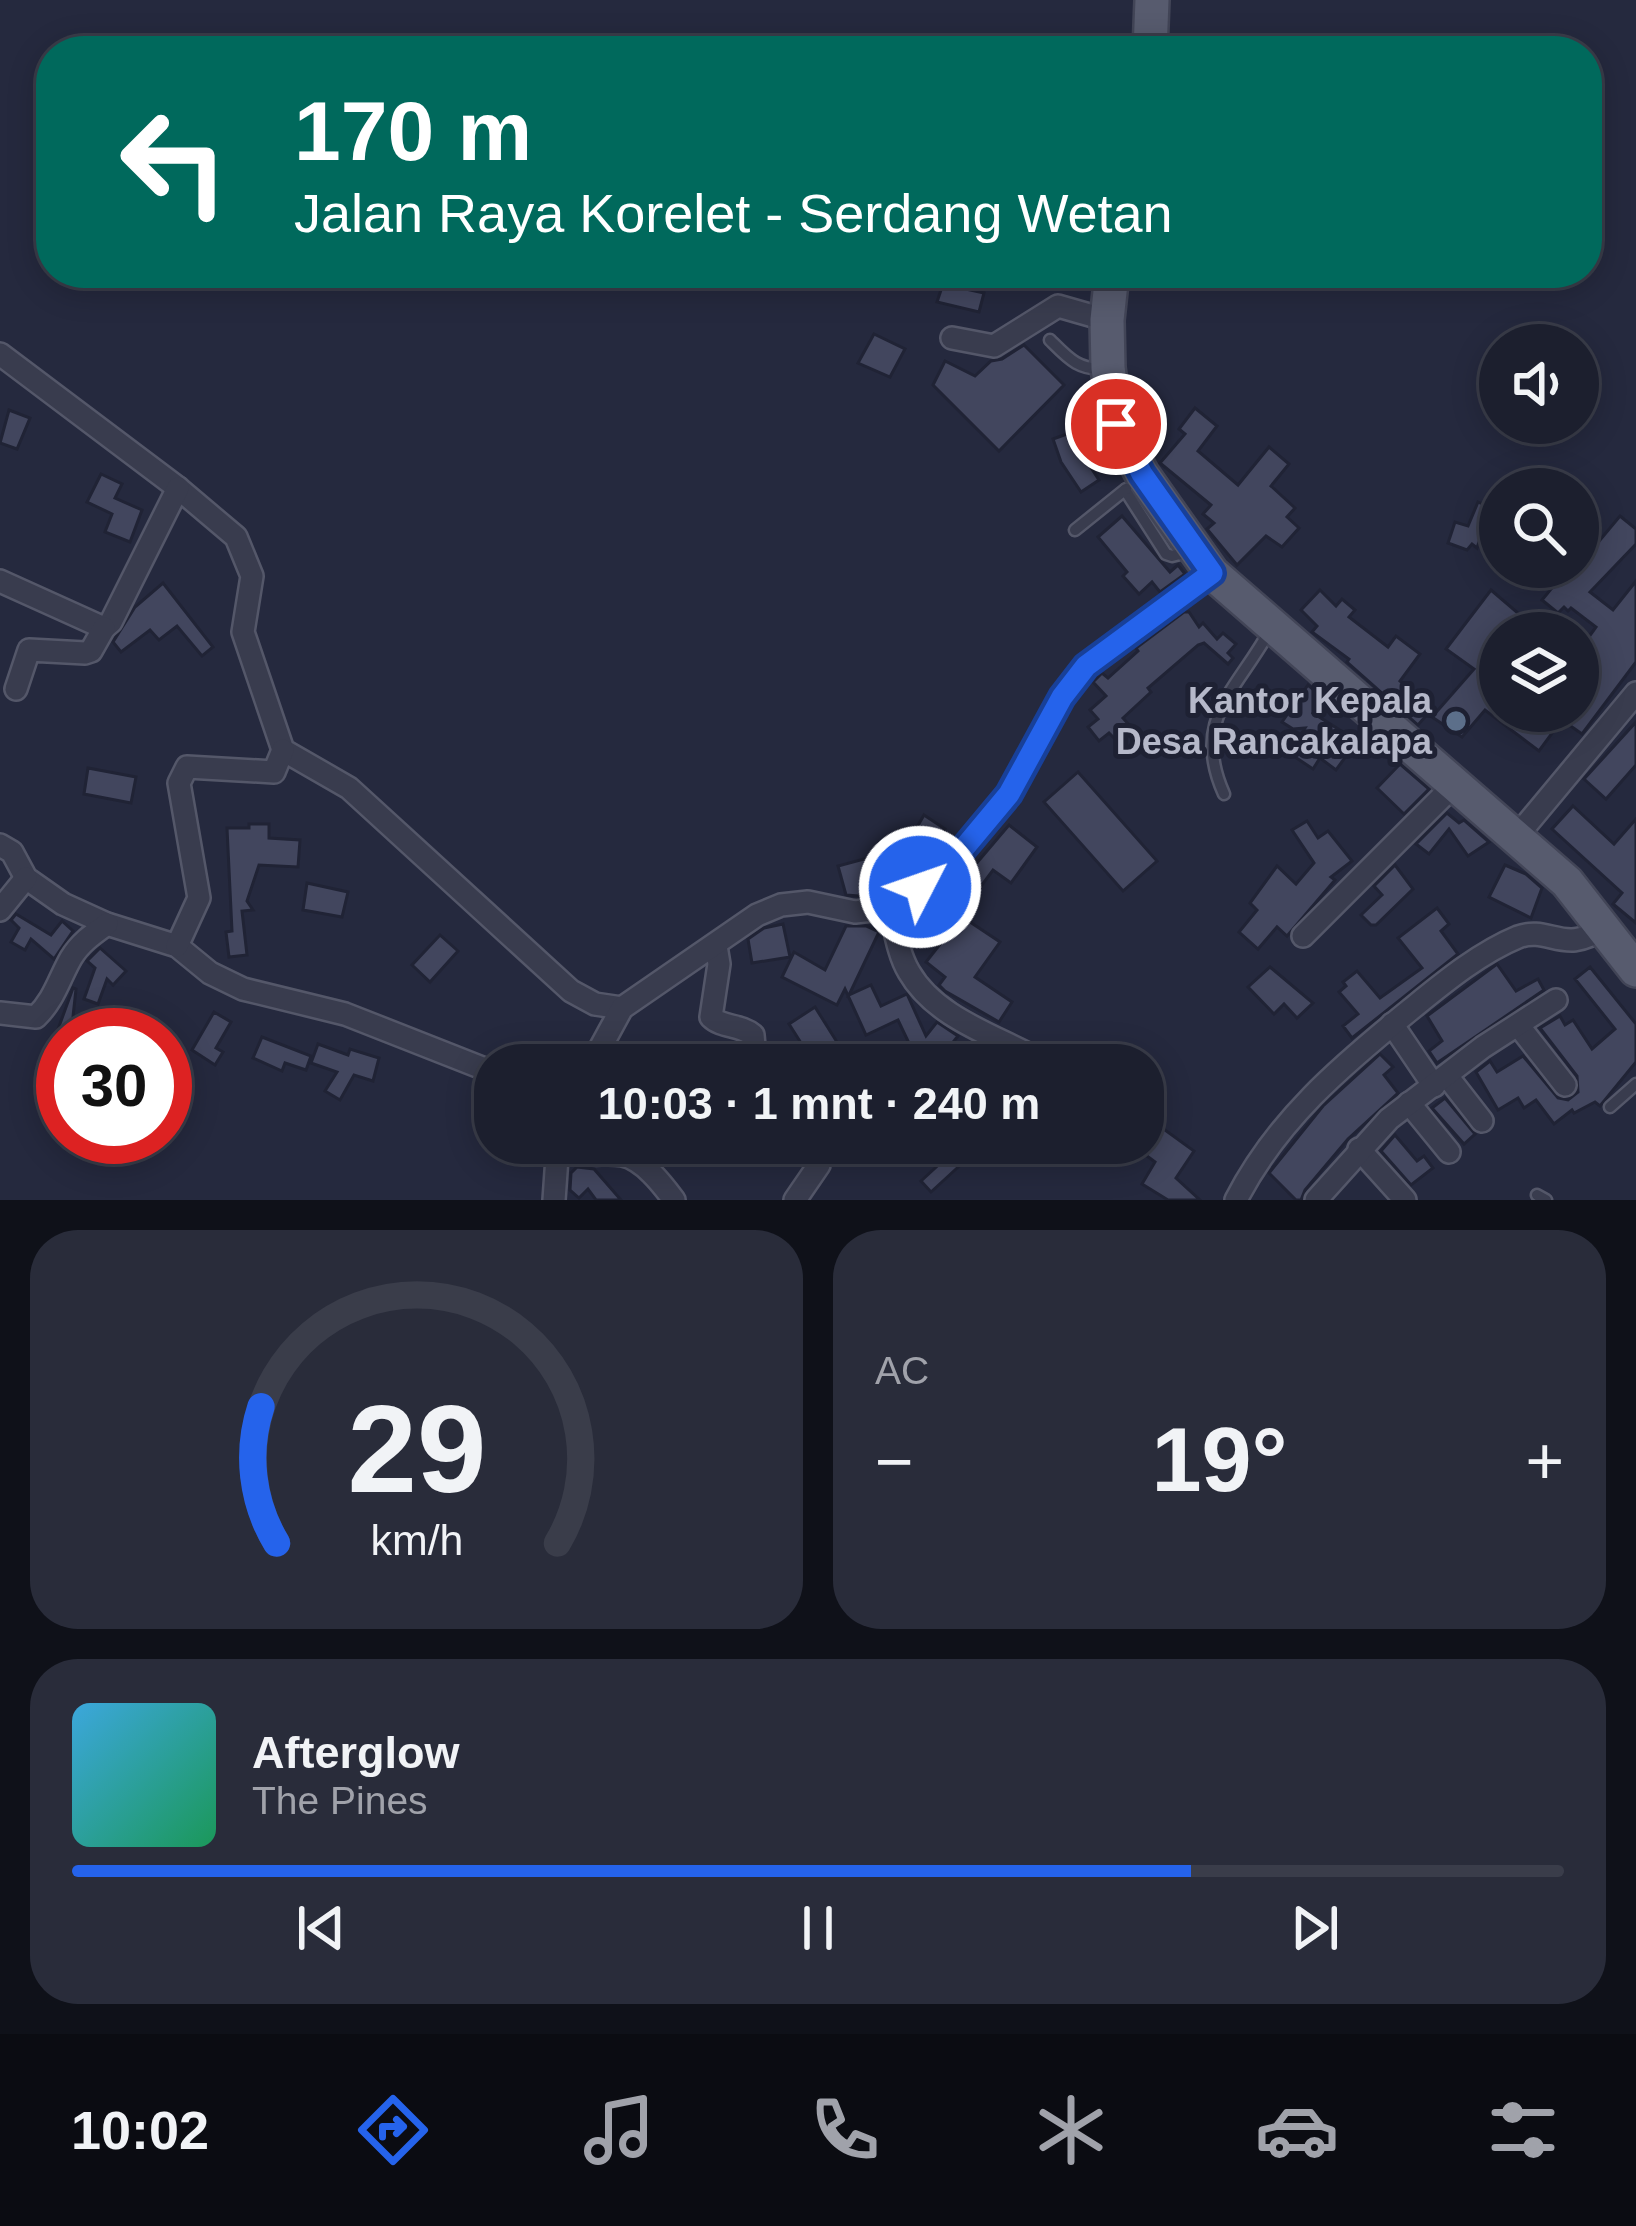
<!DOCTYPE html>
<html lang="id">
<meta charset="utf-8">
<style>
:root{--surface:#1c1f2e;--page:#292c3a;--text:#f1f3f6;--muted:#a0a2aa;--line:#3a3d4a;--accent:#2563eb}
body{margin:0;font-family:Arial,sans-serif;background:var(--page);color:var(--text);height:100vh;display:flex;flex-direction:column;font-size:45px;white-space:nowrap}
*{box-sizing:border-box;margin:0}
p{font-size:39px;color:var(--muted)}
.icon{flex:none;width:66px;height:66px;fill:none;stroke:currentColor;stroke-width:2;stroke-linecap:round;stroke-linejoin:round}
.map{position:relative;height:1200px;overflow:hidden}
.drawer{display:flex;flex-direction:column;gap:30px;padding:30px;background:#0f1119;flex:1}
.drawer>*{flex:none}
.banner{position:absolute;left:36px;top:36px;width:1566px;height:252px;border-radius:48px;box-shadow:0 6px 30px #0003,0 0 0 3px var(--line);background:#00695c;color:#fff;overflow:hidden}
.tools{position:absolute;left:1479px;top:324px;display:grid;gap:24px}
.tools a{display:grid;place-items:center;width:120px;height:120px;border-radius:50%;background:var(--surface);box-shadow:0 6px 30px #0003,0 0 0 3px var(--line);font-size:60px}
.speed{position:absolute;left:36px;top:1008px;display:flex;gap:24px;font-size:60px;font-weight:700;text-align:center}
.speed>*{display:grid;place-content:center;width:156px;height:156px;border-radius:50%;background:var(--surface);box-shadow:0 6px 30px #0003,0 0 0 3px var(--line);line-height:1}
.speed .limit{border:18px solid #d22;background:#fff;color:#111}
.pin{position:absolute;display:grid;place-items:center;width:102px;height:102px;color:#fff;margin:-51px;border:6px solid #fff;border-radius:50%;box-shadow:0 3px 12px #0007}
.me{position:absolute;width:132px;margin:-66px;rotate:49deg;stroke-linejoin:round;filter:drop-shadow(0 0 9px #0008)}
.turn{display:flex;align-items:center;gap:42px;height:252px;padding:0 60px;font-size:54px}
.turn .icon{width:156px;height:156px;stroke-width:2.5}
.turn b{display:block;font-size:84px;line-height:102px}
.big{font-size:90px;font-weight:600;line-height:1.1}
.drawer .tile{flex:1;display:flex;flex-direction:column;justify-content:center;gap:18px;min-width:0;padding:0 42px;border-radius:48px;background:var(--page)}
.drawer .dial{align-items:center;gap:0}
.dial svg{height:312px;overflow:visible;fill:none;stroke:var(--line);stroke-width:7;stroke-linecap:round;text-anchor:middle}
.dial text{fill:var(--text);stroke:none}
.song{display:flex;align-items:center;gap:36px}
.cover{width:144px;height:144px;border-radius:18px;background:linear-gradient(135deg,hsl(200 70% 55%),hsl(150 70% 35%))}
.played{height:12px;border-radius:6px;background:linear-gradient(90deg,var(--accent) 75%,var(--line) 75%)}
.keys{display:flex;justify-content:space-around;direction:ltr}
.heat{display:flex;justify-content:space-between;align-items:center;font-size:66px;direction:ltr}
.drawer .tiles{flex:1;display:grid;gap:30px;grid-template-columns:1fr 1fr}
.tile:last-child{grid-column:span 2}
.trip{position:absolute;left:474px;top:1044px;width:690px;height:120px;border-radius:48px;background:var(--surface);box-shadow:0 6px 30px #0003,0 0 0 3px var(--line);font-weight:600;line-height:120px;text-align:center}
.dock{display:flex;height:192px;justify-content:space-around;align-items:center;background:#0b0c12;color:var(--muted)}
.dock .icon{width:84px;height:84px}
.dock .current{color:var(--accent)}
.dock b{font-size:54px;color:var(--text)}
.map>svg:first-child{display:block}
.building{fill:#42465e;stroke:#202335;stroke-width:3}
.lines{fill:none;stroke-linecap:round;stroke-linejoin:round}
.lane-casing{stroke:#545769;stroke-width:15}
.street-casing{stroke:#545769;stroke-width:26}
.primary-casing{stroke:#424557;stroke-width:38}
.lane{stroke:#393c4e;stroke-width:10}
.street{stroke:#393c4e;stroke-width:21}
.primary{stroke:#575b6e;stroke-width:33}
.route-casing{stroke:#184099;stroke-width:30}
.route{stroke:#2563eb;stroke-width:21}
.service-dot{fill:#5c6f8a;stroke:#1e2133;stroke-width:4.5}
.labels{text-anchor:middle;dominant-baseline:central;stroke-width:10;stroke-linejoin:round;paint-order:stroke}
.poi-label{font-size:36px;font-weight:bold;fill:#b5b8c9;stroke:#1e2133;text-anchor:end}
</style>
<div class="map">
<svg width="1636" height="1200" viewBox="0 0 1636 1200">
<rect width="100%" height="100%" fill="#25293e"/>
<g class="building">
<polygon points="943,284 984,293 979,312 937,302"/>
<polygon points="874,334 905,349 890,377 858,363"/>
<polygon points="1024,345 1064,385 999,451 933,385 945,361 975,376 991,361 1002,359"/>
<polygon points="1195,408 1217,426 1198,451 1238,485 1269,447 1289,464 1271,486 1295,508 1287,517 1299,528 1282,547 1266,536 1237,565 1207,529 1214,523 1203,514 1211,505 1160,463 1185,434 1179,429"/>
<polygon points="9,410 30,418 17,449 0,443"/>
<polygon points="1078,430 1086,453 1082,454 1099,480 1081,492 1061,462 1053,439"/>
<polygon points="101,474 122,484 115,498 142,510 130,542 105,532 112,514 87,502"/>
<polygon points="1478,502 1500,512 1500,534 1484,527 1477,548 1472,544 1467,550 1448,543 1455,522 1468,526"/>
<polygon points="1122,516 1170,572 1178,565 1185,574 1160,592 1152,582 1139,594 1123,576 1127,572 1098,537"/>
<polygon points="1620,516 1636,529 1636,544 1590,592 1613,610 1636,581 1636,662 1582,734 1565,722 1561,727 1558,725 1539,751 1485,710 1462,737 1432,717 1474,669 1446,649 1491,590 1541,633 1500,633 1500,680 1492,690 1500,697 1500,711 1578,711 1578,652 1596,627 1571,608 1568,611 1564,607 1558,613 1542,600 1569,567 1578,567 1578,556 1591,542 1595,546"/>
<polygon points="163,583 213,647 202,656 177,626 159,640 150,630 121,652 113,642 135,607"/>
<polygon points="1320,590 1336,606 1342,599 1355,610 1349,617 1388,647 1396,636 1420,654 1400,681 1432,709 1418,725 1347,662 1349,659 1312,632 1317,626 1301,610"/>
<polygon points="1184,612 1189,612 1199,627 1203,623 1217,639 1223,633 1236,644 1228,653 1233,658 1228,664 1204,643 1198,645 1148,688 1151,692 1123,718 1131,727 1116,740 1109,733 1099,741 1088,727 1098,719 1090,710 1106,696 1093,682 1102,673 1108,678 1138,651 1136,648"/>
<polygon points="1308,685 1323,698 1313,713 1357,741 1336,770 1320,758 1313,769 1289,753 1305,728 1293,729 1282,722"/>
<polygon points="1636,722 1636,765 1606,799 1584,779"/>
<polygon points="1400,764 1429,789 1404,814 1377,788"/>
<polygon points="88,768 136,777 131,803 84,794"/>
<polygon points="1078,772 1157,861 1123,891 1044,802"/>
<polygon points="1573,806 1614,844 1636,819 1636,923 1613,904 1622,893 1552,829"/>
<polygon points="1447,813 1459,823 1464,820 1489,842 1468,856 1449,829 1429,854 1416,844"/>
<polygon points="924,815 945,829 925,865 921,868 893,852 901,882 859,896 846,895 838,866 905,848"/>
<polygon points="1307,821 1318,838 1328,831 1352,861 1331,877 1335,880 1287,936 1277,927 1258,949 1239,932 1257,910 1250,903 1277,866 1296,884 1314,863 1292,830"/>
<polygon points="249,824 269,824 269,838 300,840 298,867 259,865 247,901 253,910 242,911 247,955 229,957 226,932 232,931 227,828 249,828"/>
<polygon points="1009,825 1037,847 1011,883 993,870 979,889 964,878"/>
<polygon points="1395,865 1413,889 1376,925 1371,925 1361,915 1382,895 1374,886"/>
<polygon points="1505,865 1526,874 1542,888 1531,918 1489,897"/>
<polygon points="307,883 348,892 342,917 303,910"/>
<polygon points="937,900 1000,942 975,977 1012,1002 999,1022 945,991 939,985 945,977 926,962 949,933 944,930 948,924 930,915"/>
<polygon points="1437,908 1449,924 1441,931 1458,954 1352,1038 1343,1026 1358,1014 1339,992 1346,986 1343,982 1357,971 1380,998 1422,968 1398,938"/>
<polygon points="16,914 51,935 62,921 73,931 54,959 31,939 25,950 11,942 19,928 11,920"/>
<polygon points="783,924 790,957 752,963 748,939 764,928"/>
<polygon points="846,926 866,926 879,932 849,995 871,985 881,1006 907,994 926,1036 937,1022 958,1036 954,1041 988,1065 946,1065 929,1053 919,1065 887,1065 908,1041 898,1020 866,1035 845,989 837,1005 782,977 794,952 825,970"/>
<polygon points="440,935 458,951 430,982 412,965"/>
<polygon points="100,948 126,971 113,985 107,979 98,1004 84,999 95,968 87,961"/>
<polygon points="1497,964 1516,991 1538,979 1544,990 1437,1063 1429,1051 1442,1041 1427,1016"/>
<polygon points="1270,967 1313,1003 1297,1018 1284,1004 1274,1014 1248,987"/>
<polygon points="1590,967 1636,1024 1636,1062 1600,1106 1595,1102 1574,1113 1572,1110 1554,1124 1536,1100 1524,1108 1518,1098 1498,1110 1476,1072 1490,1061 1497,1072 1523,1056 1558,1098 1568,1100 1578,1092 1577,1076 1540,1028 1560,1016 1565,1025 1573,1020 1592,1049 1615,1029 1575,979"/>
<polygon points="73,988 76,989 71,1035 63,1035 63,1070 45,1065"/>
<polygon points="815,1007 847,1058 836,1065 815,1065 789,1024"/>
<polygon points="214,1012 231,1022 216,1048 223,1052 215,1065 192,1050"/>
<polygon points="262,1037 311,1056 306,1070 285,1063 282,1071 253,1058"/>
<polygon points="318,1044 348,1055 350,1049 379,1058 373,1081 354,1075 340,1100 325,1091 337,1072 311,1063"/>
<polygon points="1380,1054 1393,1067 1384,1075 1398,1093 1348,1139 1305,1190 1301,1200 1296,1200 1269,1173 1323,1106"/>
<polygon points="1445,1098 1475,1134 1464,1144 1432,1108"/>
<polygon points="1143,1114 1194,1151 1176,1178 1200,1200 1168,1200 1142,1184 1155,1162 1143,1153"/>
<polygon points="1395,1135 1417,1161 1424,1156 1433,1168 1411,1185 1381,1151"/>
<polygon points="958,1147 968,1158 931,1192 921,1181"/>
<polygon points="577,1167 594,1169 621,1200 596,1200 588,1189 579,1198 570,1190 571,1173"/>
</g>
<g class="lines">
<g class="lane-casing">
<g id="lane">
<path d="M1050,340c18,18 29,31 55,28"/>
<polyline points="1125,490 1166,554 1172,556 1188,552"/>
<polyline points="1075,530 1126,489"/>
<path d="M1224,794c-34,-76 14,-104 47,-166"/>
<polyline points="1610,1107 1636,1084"/>
<polyline points="1537,1195 1546,1200"/>
</g>
</g>
<g class="street-casing">
<g id="street">
<polyline points="952,338 994,346 1058,306 1107,320"/>
<polyline points="0,354 178,488 236,537 252,576 243,632 283,750 349,788 571,991 595,1004 622,1008"/>
<polyline points="0,581 104,628 111,622 178,488"/>
<polyline points="16,689 29,650 85,653 91,651 104,628"/>
<polyline points="1517,836 1636,693"/>
<polyline points="0,845 12,852 26,878 63,904 107,924 177,946 210,973 243,989 345,1014 495,1073"/>
<path d="M890,908c5,21 8,46 19,64 27,47 88,64 132,89"/>
<polyline points="0,910 26,878"/>
<polyline points="1303,936 1455,784"/>
<polyline points="177,946 199,898 179,783 187,767 274,772 283,750"/>
<path d="M716,946l3,18 -8,53c11,11 29,7 42,18l1,11"/>
<path d="M0,1013l36,4c18,-17 23,-38 35,-59 9,-15 22,-24 36,-34"/>
<polyline points="1392,1024 1434,1086"/>
<polyline points="1518,1025 1565,1085"/>
<polyline points="591,1065 622,1008 757,915 781,905 808,902 855,912 890,908 949,866 1009,795 1062,697 1086,666 1212,573"/>
<polyline points="1447,1076 1482,1121"/>
<polyline points="1409,1103 1449,1152"/>
<path d="M566,1143c20,18 33,8 56,12 21,4 40,29 52,45"/>
<polyline points="1359,1149 1405,1200"/>
<polyline points="554,1200 558,1143"/>
<polyline points="795,1200 819,1165"/>
<path d="M1236,1200c41,-80 105,-134 174,-190 32,-26 69,-57 108,-73 32,-12 47,20 87,-11"/>
<polyline points="1316,1200 1389,1119 1483,1047 1556,1000"/>
</g>
</g>
<g class="primary-casing">
<g id="primary">
<polyline points="1150,51 1152,0"/>
<polyline points="1112,273 1107,320 1108,368 1116,425 1142,474 1212,573 1567,882 1636,970"/>
</g>
</g>
<use href="#lane" class="lane"/>
<use href="#street" class="street"/>
<use href="#primary" class="primary"/>
</g>
<g class="lines">
<g class="route-casing">
<polyline id="route" points="920,887 949,866 1009,794 1062,697 1086,666 1212,573 1142,474 1116,424"/>
</g>
<use href="#route" class="route"/>
</g>
<circle class="service-dot" cx="1456" cy="721" r="12"/>
<g class="labels">
<g class="poi-label">
<text x="1432" y="700">Kantor Kepala<tspan x="1432" dy="41">Desa Rancakalapa</tspan></text>
</g>
</g>
</svg>
<div class="tools">
<a><svg class="icon" aria-label="sound" viewBox="0 0 24 24"><path d="M4 9h4l5-4v14l-5-4H4zM17 9q2 3 0 6"/></svg></a>
<a><svg class="icon" aria-label="search" viewBox="0 0 24 24"><circle cx="10" cy="10" r="6"/><path d="M15 15l6 6"/></svg></a>
<a><svg class="icon" aria-label="layers" viewBox="0 0 24 24"><path d="M12 4l9 5-9 5-9-5zM3 14l9 5 9-5"/></svg></a>
</div>
<div class="speed"><div class="limit">30</div></div>
<div class="pin" style="left:1116px;top:424px;background:#d93025"><svg class="icon" aria-label="arrive" viewBox="0 0 24 24"><path d="M6 21V4h12l-3 4 3 4H6"/></svg></div>
<svg class="me" style="left:920px;top:887px" viewBox="-20 -20 40 40"><circle r="17" fill="#2563eb" stroke="#fff" stroke-width="3"/><path d="M0-11L8 9 0 5-8 9z" fill="#fff"/></svg>
<div class="trip">10:03 · 1 mnt · 240 m</div>
<div class="banner">
<div class="turn"><svg class="icon" aria-label="left" viewBox="0 0 24 24"><path d="M17 20v-9H6M10 6l-5 5 5 5"/></svg><div><b>170 m</b>Jalan Raya Korelet - Serdang Wetan</div></div>
</div>
</div>
<section class="drawer">
<div class="tiles">
<div class="tile dial"><svg viewBox="0 0 100 80">
<path d="M14 69A42 42 0 1 1 86 69"/>
<path d="M14 69A42 42 0 0 1 10 34" stroke="#2563eb"/>
<text x="50" y="56" font-size="32" font-weight="700">29</text>
<text x="50" y="72" font-size="11">km/h</text>
</svg></div>
<div class="tile"><p>AC</p>
<div class="heat"><a>−</a><b class="big">19°</b><a>+</a></div>
</div>
<div class="tile">
<div class="song"><i class="cover"></i><div><b>Afterglow</b><p>The Pines</p></div></div>
<div class="played"></div>
<div class="keys"><svg class="icon" aria-label="previous" viewBox="0 0 24 24"><path d="M18 5L8 12l10 7zM5 5v14"/></svg><svg class="icon" aria-label="pause" viewBox="0 0 24 24"><path d="M8 5v14M16 5v14"/></svg><svg class="icon" aria-label="next" viewBox="0 0 24 24"><path d="M6 5l10 7-10 7zM19 5v14"/></svg></div>
</div>
</div>
</section>
<nav class="dock">
<b>10:02</b>
<svg class="icon current" aria-label="directions" viewBox="0 0 24 24"><path d="M12 3l9 9-9 9-9-9zM9 14v-3h6M13 9l2 2-2 2"/></svg>
<svg class="icon" aria-label="music" viewBox="0 0 24 24"><path d="M9 18V5l10-2v13"/><circle cx="6" cy="18" r="3"/><circle cx="16" cy="16" r="3"/></svg>
<svg class="icon" aria-label="phone" viewBox="0 0 24 24"><path d="M5 4h4l2 5-3 2q2 4 5 5l2-3 5 2v4C11 20 4 13 5 4z"/></svg>
<svg class="icon" aria-label="climate" viewBox="0 0 24 24"><path d="M12 3v18M4 7l16 10M4 17L20 7"/></svg>
<svg class="icon" aria-label="car" viewBox="0 0 24 24"><path d="M5 17H2v-5l4-1 3-4h7l3 4 3 1v5h-3M9 17h6M6 11h13"/><circle cx="7" cy="17" r="2"/><circle cx="17" cy="17" r="2"/></svg>
<svg class="icon" aria-label="filters" viewBox="0 0 24 24"><path d="M4 7h16M4 17h16"/><circle cx="9" cy="7" r="2"/><circle cx="15" cy="17" r="2"/></svg>
</nav>
